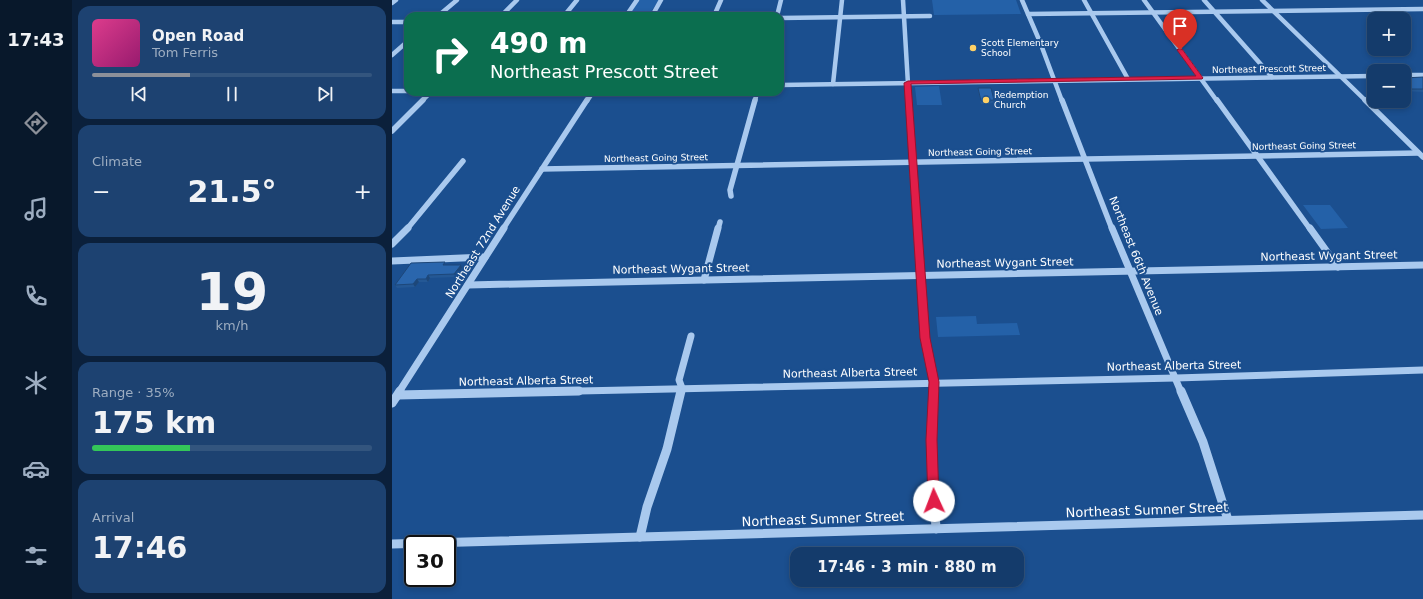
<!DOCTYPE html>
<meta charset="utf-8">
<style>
:root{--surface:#143b6b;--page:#1d4271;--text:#f1f3f6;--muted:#9dadc1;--line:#33557e;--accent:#8c9099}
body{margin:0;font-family:"DejaVu Sans",sans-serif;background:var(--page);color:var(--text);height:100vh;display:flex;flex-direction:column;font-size:15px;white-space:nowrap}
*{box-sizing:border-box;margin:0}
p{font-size:13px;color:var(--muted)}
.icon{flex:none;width:22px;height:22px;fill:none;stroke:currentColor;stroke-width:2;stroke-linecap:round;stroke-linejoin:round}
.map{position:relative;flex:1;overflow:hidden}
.details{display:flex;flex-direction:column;gap:6px;padding:6px;background:#0b203b;width:320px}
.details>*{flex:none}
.guide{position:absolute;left:12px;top:12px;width:380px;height:84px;border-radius:12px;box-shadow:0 2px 6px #0003,0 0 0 1px var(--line);background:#0b6e4f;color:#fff;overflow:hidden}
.buttons{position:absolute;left:975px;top:12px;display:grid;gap:8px}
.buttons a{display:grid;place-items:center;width:44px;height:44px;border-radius:8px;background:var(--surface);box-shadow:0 2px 6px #0003,0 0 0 1px var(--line);font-size:20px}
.speed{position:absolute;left:12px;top:535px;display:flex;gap:8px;font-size:20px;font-weight:700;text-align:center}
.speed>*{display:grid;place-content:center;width:52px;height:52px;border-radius:50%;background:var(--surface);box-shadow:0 2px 6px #0003,0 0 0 1px var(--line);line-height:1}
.speed .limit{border:2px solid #111;border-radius:6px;background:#fff;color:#111}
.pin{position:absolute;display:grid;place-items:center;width:34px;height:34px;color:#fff;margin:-41px -17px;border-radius:50% 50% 50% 0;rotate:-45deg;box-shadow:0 0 4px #0007}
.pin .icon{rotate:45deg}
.me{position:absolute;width:44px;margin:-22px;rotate:358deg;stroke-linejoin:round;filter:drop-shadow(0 0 3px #0008)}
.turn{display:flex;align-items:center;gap:14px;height:84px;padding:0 20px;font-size:18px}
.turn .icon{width:52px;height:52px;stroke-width:2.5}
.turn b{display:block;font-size:28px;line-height:34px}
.big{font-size:30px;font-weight:700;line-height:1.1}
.details .tile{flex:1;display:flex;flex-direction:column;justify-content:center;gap:6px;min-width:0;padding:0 14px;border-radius:12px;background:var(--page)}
.details .dial{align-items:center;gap:0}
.dial b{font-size:52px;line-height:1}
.song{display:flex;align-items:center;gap:12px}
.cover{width:48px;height:48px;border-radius:6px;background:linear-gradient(135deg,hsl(330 70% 55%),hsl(320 70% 35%))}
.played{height:4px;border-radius:2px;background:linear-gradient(90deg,var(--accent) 35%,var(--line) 35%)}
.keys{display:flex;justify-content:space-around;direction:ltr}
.heat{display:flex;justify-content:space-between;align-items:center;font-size:22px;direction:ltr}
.charge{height:6px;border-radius:3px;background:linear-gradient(90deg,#34c759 35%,var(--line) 0)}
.trip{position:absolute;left:398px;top:547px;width:234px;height:40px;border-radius:12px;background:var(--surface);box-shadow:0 2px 6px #0003,0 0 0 1px var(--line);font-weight:700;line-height:40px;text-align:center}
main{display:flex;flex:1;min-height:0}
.tab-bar{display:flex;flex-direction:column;width:72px;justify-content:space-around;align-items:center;background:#08182b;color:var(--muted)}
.tab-bar .icon{width:28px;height:28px}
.tab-bar .on{color:var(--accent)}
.tab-bar b{font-size:18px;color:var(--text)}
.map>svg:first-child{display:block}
.green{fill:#2461a8}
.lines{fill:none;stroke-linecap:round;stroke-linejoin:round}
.minor-far3{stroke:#a9c9ee;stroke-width:4.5}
.minor-far2{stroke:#a9c9ee;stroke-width:5.5}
.minor-far1{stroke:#a9c9ee;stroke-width:7}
.minor{stroke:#a9c9ee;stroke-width:9}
.wall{fill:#245895}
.shaded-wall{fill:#1d4779}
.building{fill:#2a66ad;stroke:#1d4779}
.route{fill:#e11d48;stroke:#92132f}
.poi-dot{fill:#ffd166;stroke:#1b4f8f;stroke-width:1.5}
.labels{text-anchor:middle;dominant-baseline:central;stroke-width:4;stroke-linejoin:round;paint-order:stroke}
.far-poi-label{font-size:9px;fill:#fff;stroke:#1b4f8f;text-anchor:start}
.far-street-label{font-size:9px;fill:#fff;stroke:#1b4f8f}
.street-label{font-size:11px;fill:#fff;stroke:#1b4f8f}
.near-street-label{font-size:13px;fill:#fff;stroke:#1b4f8f}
</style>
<main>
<nav class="tab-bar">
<b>17:43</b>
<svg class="icon on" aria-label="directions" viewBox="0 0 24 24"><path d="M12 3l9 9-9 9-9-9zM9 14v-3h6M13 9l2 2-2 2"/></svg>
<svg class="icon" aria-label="music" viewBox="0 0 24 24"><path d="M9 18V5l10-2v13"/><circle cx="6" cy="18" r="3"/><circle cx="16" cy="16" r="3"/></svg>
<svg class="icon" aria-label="phone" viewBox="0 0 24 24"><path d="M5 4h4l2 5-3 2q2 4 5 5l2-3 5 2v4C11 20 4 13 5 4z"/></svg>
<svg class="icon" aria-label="climate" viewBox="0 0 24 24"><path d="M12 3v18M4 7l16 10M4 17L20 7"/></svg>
<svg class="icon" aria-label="car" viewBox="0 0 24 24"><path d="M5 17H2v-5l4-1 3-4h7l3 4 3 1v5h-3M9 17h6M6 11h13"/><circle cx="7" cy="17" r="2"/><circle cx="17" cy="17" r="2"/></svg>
<svg class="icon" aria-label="filters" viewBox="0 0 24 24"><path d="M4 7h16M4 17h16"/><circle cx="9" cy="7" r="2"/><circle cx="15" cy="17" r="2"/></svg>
</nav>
<section class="details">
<div class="tile">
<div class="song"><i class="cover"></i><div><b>Open Road</b><p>Tom Ferris</p></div></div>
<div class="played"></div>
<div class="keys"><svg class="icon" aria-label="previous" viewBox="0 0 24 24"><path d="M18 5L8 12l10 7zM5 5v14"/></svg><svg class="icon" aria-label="pause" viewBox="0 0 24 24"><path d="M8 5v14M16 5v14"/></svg><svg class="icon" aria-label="next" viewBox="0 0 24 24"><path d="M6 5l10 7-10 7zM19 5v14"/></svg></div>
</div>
<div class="tile"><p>Climate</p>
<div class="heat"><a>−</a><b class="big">21.5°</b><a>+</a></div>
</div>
<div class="tile dial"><b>19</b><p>km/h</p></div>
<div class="tile"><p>Range · 35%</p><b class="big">175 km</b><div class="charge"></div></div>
<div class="tile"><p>Arrival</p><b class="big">17:46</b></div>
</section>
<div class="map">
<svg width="1031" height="599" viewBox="0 0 1031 599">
<rect width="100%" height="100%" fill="#1b4f8f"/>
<g class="green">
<polygon points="247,0 267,0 256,16 236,16"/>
<polygon points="540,0 624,0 629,14 542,15"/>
<polygon points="547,86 550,105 525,105 523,87"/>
<polygon points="911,205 938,205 956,228 929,229"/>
<polygon points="584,316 585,324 625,323 628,335 546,337 544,317"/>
</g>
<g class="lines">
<g class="minor-far3">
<polyline points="511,0 517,101"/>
<polyline points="630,0 648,42 670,101"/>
<polyline points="692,0 736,79"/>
<polyline points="752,0 825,101"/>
<polyline points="812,0 880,77"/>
<polyline points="870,0 974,101"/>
<polyline points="0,3 4,0"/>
<polyline points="636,14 1031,9"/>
<polyline points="46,16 65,0"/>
<polyline points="109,16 125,0"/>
<polyline points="172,16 185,0"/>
<polyline points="234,16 245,0"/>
<polyline points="260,16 269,0"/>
<polyline points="322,16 329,0"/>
<polyline points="385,16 389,0"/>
<polyline points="388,18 538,16"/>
<polyline points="0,22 16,22"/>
<polyline points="0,55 16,41"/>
<polyline points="1012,75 1031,75"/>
<polyline points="441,84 450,0"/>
<polyline points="388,85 982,76"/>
<polyline points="0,91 16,91"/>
<polyline points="30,101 37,94 37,92"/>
<polyline points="195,101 201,92"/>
<polyline points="363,101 365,92"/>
</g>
<g class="minor-far2">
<polyline points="517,100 525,229"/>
<polyline points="670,100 720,229"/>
<polyline points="825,100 918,229"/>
<polyline points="973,100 1031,157"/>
<polyline points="0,131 31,100"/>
<polyline points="150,169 1026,153"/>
<polyline points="339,196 338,190 363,100"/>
<polyline points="15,229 71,161"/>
<polyline points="111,229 195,100"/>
<polyline points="326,229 328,222"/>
</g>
<g class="minor-far1">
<polyline points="525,228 533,338 542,382 541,392"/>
<polyline points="720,228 789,392"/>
<polyline points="918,228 946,267"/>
<polyline points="0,244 16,228"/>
<polyline points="0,261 93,257"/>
<polyline points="312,280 326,228"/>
<polyline points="76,285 1031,265"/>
<polyline points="7,392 112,228"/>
<polyline points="141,392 784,378 1031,370"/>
<polyline points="289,392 290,388 287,380 299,336"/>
</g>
<g class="minor">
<polyline points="542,391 539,440 544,529"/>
<polyline points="789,391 811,442 836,520"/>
<polyline points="6,395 187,391"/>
<polyline points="0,403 8,391"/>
<polyline points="248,537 255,507 275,449 289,391"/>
<polyline points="0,544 1031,515"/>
</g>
</g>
<g class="wall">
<polygon points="1012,78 1031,78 1031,92 1012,91"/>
<polygon points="586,88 602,100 602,103 589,104 586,90"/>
<polygon points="55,265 70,268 64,277 38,278 36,282 27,282 23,287 5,288 3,285"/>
</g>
<g class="shaded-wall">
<polygon points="69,265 70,268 64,277 62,274"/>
<polygon points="36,275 38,278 36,282 34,279"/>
<polygon points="25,279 27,282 23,287 21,284"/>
</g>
<g class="building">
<polygon points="1031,77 1031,89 1013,89 1012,88 1012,78"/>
<polygon points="586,88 599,88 602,100 589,101"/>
<polygon points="53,262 51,265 69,265 62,274 36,275 34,279 25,279 21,284 3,285 19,263"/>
</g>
<polygon class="route" points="786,49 790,49 811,78 810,79 519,84 538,338 547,382 545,440 547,501 546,505 542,506 537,505 536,501 534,440 537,382 528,338 512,83 516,81 804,76 785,50"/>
<g class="poi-dot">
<circle cx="581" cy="48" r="4"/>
<circle cx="594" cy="100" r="4"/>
</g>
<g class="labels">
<g class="far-poi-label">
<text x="589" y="43">Scott Elementary<tspan x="589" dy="10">School</tspan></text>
<text x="602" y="95">Redemption<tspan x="602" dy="10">Church</tspan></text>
</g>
<g class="far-street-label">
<text transform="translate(877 69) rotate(-1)">Northeast Prescott Street</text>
<text transform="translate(912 146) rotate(-1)">Northeast Going Street</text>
<text transform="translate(588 152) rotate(-1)">Northeast Going Street</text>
<text transform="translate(264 158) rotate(-1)">Northeast Going Street</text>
</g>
<g class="street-label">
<text transform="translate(91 242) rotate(-58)">Northeast 72nd Avenue</text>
<text transform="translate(744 256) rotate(68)">Northeast 66th Avenue</text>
<text transform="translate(937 256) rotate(-1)">Northeast Wygant Street</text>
<text transform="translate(613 263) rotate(-1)">Northeast Wygant Street</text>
<text transform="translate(289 269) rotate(-1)">Northeast Wygant Street</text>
<text transform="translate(782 366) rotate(-1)">Northeast Alberta Street</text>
<text transform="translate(458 373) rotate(-1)">Northeast Alberta Street</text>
<text transform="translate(134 381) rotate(-1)">Northeast Alberta Street</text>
</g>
<g class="near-street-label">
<text transform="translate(755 510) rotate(-2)">Northeast Sumner Street</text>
<text transform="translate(431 519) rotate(-2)">Northeast Sumner Street</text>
</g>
</g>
</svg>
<div class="buttons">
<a>+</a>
<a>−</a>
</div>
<div class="speed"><div class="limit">30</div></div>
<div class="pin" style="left:788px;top:50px;background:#d93025"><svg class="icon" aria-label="arrive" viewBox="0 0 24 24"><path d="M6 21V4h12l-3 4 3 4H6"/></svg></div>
<svg class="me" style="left:542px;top:501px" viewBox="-20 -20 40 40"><circle r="19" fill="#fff"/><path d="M0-13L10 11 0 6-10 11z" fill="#e11d48"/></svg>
<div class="trip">17:46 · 3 min · 880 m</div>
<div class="guide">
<div class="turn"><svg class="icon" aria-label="right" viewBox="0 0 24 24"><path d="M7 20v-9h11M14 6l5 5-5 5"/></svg><div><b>490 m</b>Northeast Prescott Street</div></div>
</div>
</div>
</main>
